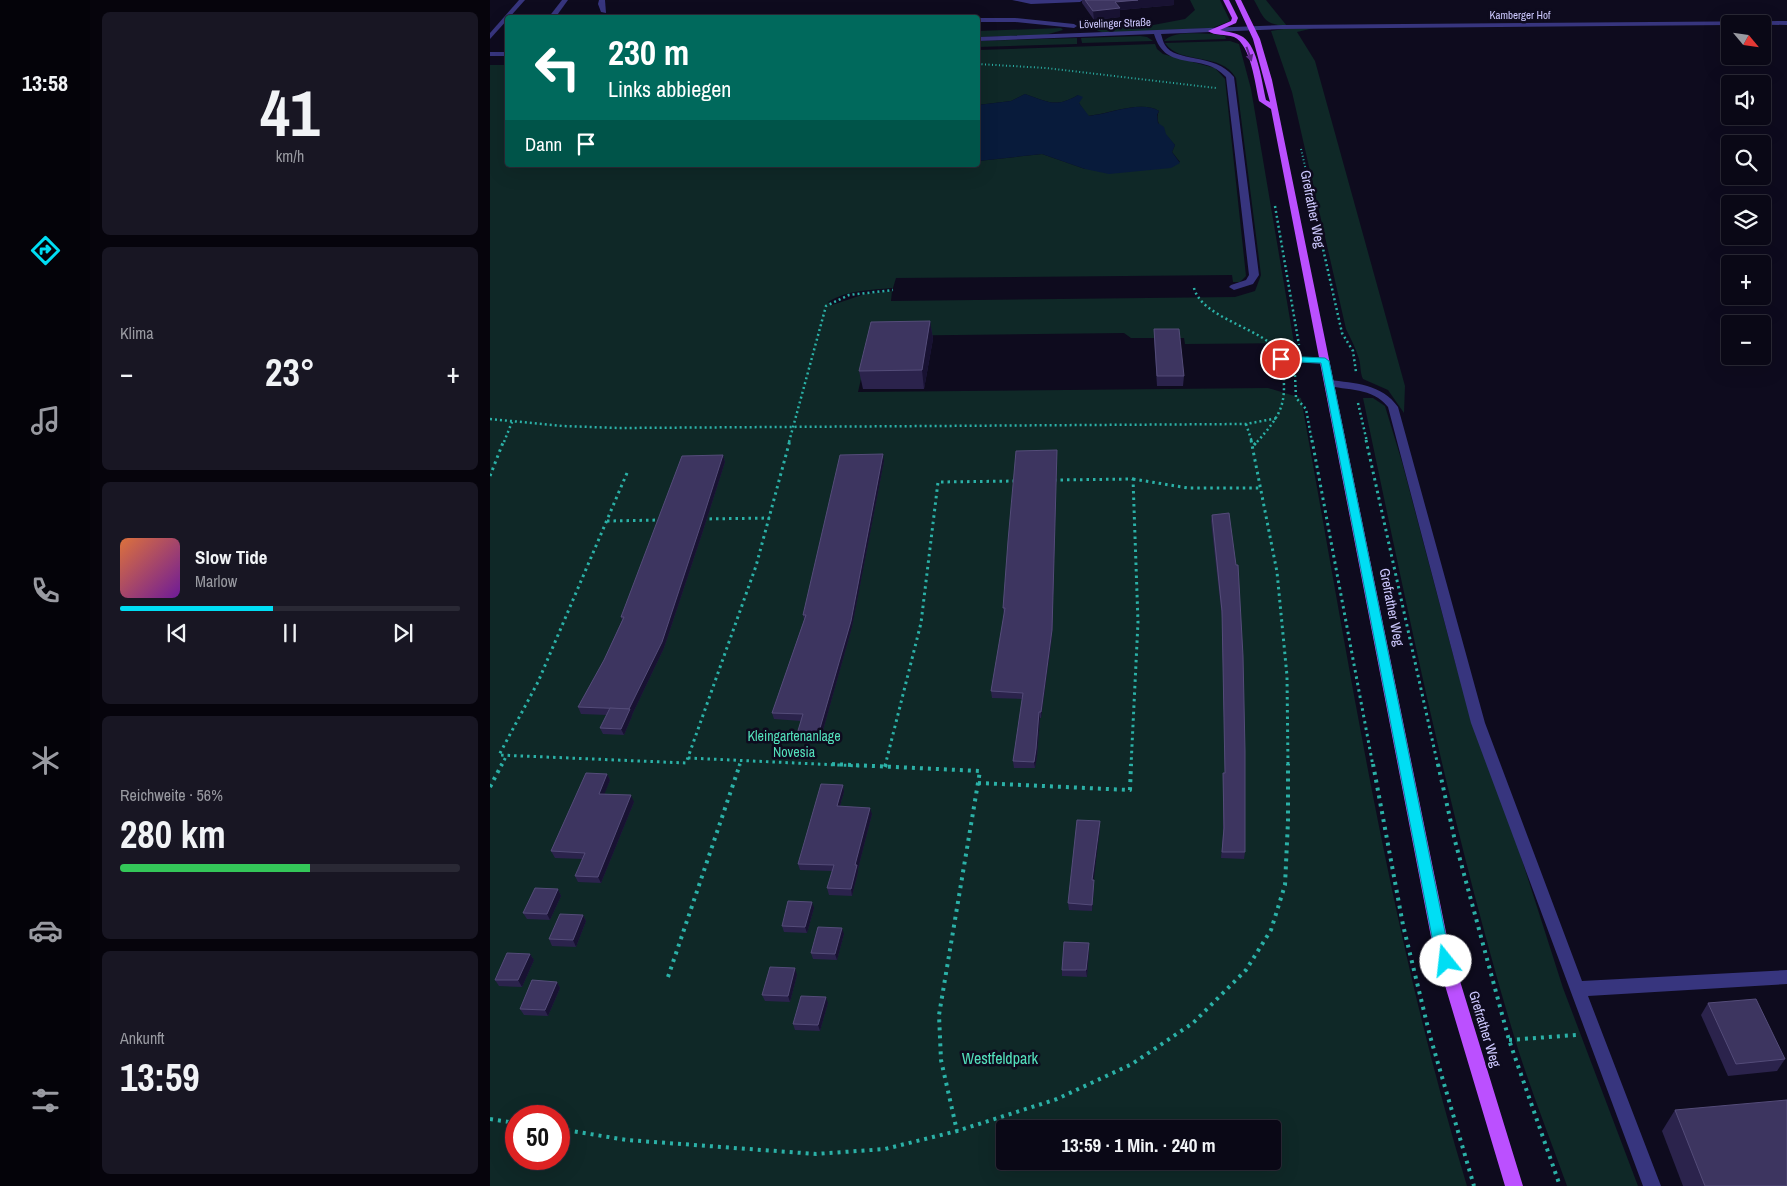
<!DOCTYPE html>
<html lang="de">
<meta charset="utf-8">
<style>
:root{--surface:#0a0816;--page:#181623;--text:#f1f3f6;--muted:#999aa1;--line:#2a2935;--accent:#00def4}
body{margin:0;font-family:"Archivo Narrow",sans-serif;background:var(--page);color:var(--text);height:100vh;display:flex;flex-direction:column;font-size:19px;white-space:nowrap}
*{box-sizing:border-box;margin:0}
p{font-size:16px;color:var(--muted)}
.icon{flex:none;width:28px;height:28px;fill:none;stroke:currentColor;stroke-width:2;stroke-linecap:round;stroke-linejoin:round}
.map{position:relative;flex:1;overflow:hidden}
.details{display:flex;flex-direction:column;gap:12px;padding:12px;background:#06040c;width:400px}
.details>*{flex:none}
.hud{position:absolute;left:15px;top:15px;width:475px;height:152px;border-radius:5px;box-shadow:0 5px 20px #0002,0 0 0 1px var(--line);background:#00695c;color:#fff;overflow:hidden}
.needle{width:32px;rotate:119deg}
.buttons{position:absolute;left:1231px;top:15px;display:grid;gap:10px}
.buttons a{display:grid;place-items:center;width:50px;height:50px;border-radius:5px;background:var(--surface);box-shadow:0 5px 20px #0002,0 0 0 1px var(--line);font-size:25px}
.speed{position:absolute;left:15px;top:1105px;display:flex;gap:10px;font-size:25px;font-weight:700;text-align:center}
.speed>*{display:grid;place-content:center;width:65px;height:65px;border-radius:50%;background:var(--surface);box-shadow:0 5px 20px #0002,0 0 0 1px var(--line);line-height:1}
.speed .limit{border:8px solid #d22;background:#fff;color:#111}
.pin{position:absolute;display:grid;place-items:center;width:42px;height:42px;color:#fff;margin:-21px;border:2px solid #fff;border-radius:50%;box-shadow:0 1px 5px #0007}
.me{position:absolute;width:55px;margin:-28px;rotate:344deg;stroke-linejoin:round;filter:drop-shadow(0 0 4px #0008)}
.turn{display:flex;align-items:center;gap:18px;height:105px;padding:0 20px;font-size:22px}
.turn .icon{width:65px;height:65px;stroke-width:2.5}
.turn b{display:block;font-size:35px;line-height:42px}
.then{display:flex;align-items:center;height:48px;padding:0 20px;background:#0003;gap:10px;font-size:19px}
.big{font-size:38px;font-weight:800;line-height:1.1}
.details .widget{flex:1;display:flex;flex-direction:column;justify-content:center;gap:8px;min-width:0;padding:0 18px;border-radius:8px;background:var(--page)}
.details .dial{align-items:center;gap:0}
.dial b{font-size:65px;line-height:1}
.song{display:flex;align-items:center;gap:15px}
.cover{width:60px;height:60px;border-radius:8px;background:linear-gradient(135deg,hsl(20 70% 55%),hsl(280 70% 35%))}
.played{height:5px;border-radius:2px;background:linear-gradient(90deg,var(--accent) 45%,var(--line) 45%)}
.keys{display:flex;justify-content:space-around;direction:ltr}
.heat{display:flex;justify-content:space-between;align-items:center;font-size:28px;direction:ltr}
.charge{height:8px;border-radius:4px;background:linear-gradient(90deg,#34c759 56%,var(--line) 0)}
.trip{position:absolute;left:506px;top:1120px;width:285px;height:50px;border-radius:5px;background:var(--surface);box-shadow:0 5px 20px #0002,0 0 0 1px var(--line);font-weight:800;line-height:50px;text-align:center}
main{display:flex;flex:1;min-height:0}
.menu{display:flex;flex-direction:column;width:90px;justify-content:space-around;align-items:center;background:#040309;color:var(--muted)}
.menu .icon{width:35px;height:35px}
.menu .active{color:var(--accent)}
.menu b{font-size:22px;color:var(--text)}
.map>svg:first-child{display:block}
.green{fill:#0f2827;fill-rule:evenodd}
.water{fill:#081b3b}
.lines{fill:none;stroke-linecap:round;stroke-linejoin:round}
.path-far3{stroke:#2bb1a7;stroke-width:2;stroke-dasharray:1 2.5;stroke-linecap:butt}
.path-far2{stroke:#2bb1a7;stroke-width:2.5;stroke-dasharray:2 3;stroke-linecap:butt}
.path-far1{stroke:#2bb1a7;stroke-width:3;stroke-dasharray:2.5 4;stroke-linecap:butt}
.path{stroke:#2bb1a7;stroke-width:4;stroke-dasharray:3 5;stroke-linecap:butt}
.minor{fill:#37357e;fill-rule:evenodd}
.major{fill:#bb50ff;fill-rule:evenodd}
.wall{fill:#2b234c}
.shaded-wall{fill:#181232}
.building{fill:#3d3560;stroke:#544c79}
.oneway{fill:#5c2a83}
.route{fill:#00def4;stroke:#00909f}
.labels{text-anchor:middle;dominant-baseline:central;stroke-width:5;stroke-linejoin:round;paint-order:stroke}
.far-street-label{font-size:11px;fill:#cec9ff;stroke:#0e0b1e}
.street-label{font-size:14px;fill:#cec9ff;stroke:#0e0b1e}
.park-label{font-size:14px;fill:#53e0bb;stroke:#0e0b1e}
.near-park-label{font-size:16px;fill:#53e0bb;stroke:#0e0b1e}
</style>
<main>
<nav class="menu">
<b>13:58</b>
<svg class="icon active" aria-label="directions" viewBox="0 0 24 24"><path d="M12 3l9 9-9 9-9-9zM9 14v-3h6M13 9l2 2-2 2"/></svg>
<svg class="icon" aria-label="music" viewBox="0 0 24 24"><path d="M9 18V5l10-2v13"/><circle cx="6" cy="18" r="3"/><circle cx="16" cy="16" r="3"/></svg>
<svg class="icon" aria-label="phone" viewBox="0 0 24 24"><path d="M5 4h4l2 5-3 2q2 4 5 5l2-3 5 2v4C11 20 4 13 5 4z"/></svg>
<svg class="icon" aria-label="climate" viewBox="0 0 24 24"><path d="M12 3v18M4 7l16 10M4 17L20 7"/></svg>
<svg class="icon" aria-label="car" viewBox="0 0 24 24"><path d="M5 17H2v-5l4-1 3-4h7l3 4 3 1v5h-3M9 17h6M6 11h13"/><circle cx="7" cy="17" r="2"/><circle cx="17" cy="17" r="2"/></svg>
<svg class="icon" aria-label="filters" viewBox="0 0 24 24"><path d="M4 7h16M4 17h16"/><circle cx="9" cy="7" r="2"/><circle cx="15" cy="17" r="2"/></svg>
</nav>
<section class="details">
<div class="widget dial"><b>41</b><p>km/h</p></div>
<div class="widget"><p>Klima</p>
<div class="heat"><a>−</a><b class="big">23°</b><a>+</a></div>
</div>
<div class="widget">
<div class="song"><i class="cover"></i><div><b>Slow Tide</b><p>Marlow</p></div></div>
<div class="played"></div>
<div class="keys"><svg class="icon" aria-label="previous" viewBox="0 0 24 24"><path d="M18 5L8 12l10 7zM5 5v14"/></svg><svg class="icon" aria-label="pause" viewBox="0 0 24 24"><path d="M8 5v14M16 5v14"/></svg><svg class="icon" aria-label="next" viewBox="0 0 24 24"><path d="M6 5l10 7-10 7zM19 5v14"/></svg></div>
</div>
<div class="widget"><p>Reichweite · 56%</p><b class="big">280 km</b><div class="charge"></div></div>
<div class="widget"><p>Ankunft</p><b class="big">13:59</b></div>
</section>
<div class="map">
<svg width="1297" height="1186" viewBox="0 0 1297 1186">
<rect width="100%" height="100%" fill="#0e0b1e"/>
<g class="green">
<polygon points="700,0 730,0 740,21 722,28 614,33 599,27 658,26 695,19 705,10"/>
<path d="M764,0h12l21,26c-23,-1 -23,-8 -33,-26z"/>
<polygon points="571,28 573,30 555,35 488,37 488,31"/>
<path d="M824,28l-17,4 18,29 90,325 -1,27 -16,-23 -25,-11c-3,-6 -2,-13 -4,-20 -3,-10 -8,-20 -13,-30l-54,-237 -21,-61 12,-2z"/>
<path d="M723,34l12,2 1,3 -62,2c10,-11 36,-7 49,-7z"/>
<polygon points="650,36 657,37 663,41 592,43 591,38"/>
<polygon points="587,38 587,44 488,47 488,41"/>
<path d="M740,41l9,3 12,45 43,254 -109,1 -1,-6h-53l-7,-5 -253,3 -13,56 410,-4 33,10c48,264 88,531 166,788h-977v-1121h17l1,100h470v-4l64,-7 43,15 95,-7 -8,-10 3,-7c-8,-10 -22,-21 -16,-34 -17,-11 -51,3 -71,5l-9,-13 -1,-8c-22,13 -30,7 -53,-1l-14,7 -33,4v-55l177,-6 2,5 6,5 52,14 10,11 21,197 -6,6h-7l-1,-7 -336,3 -3,10c-22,2 -46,2 -65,14l4,3 33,-11 27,-3 -1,10 344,-4 20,-6 6,-16 -25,-197c-15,-27 -55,-12 -71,-35zM26,1116h43v43h-43zM515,1129h267v32h-267z"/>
<path d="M873,398h10l12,8 17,56 53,200 18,60 33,88 57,178 75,198h-71c-18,-50 -38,-100 -53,-150 -63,-210 -106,-424 -151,-638z"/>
</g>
<path class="water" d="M535,94c23,8 31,14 53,1l5,2 -4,6 10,13c20,-2 53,-16 70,-5l-2,4 1,8 6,4 2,7 9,11 -3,7 8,11 -9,5 -62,6 -24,-5 -43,-15 -64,7v-56l33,-4z"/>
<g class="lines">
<g class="path-far3">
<polyline points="488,64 556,68 726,88"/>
<polyline points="811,149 821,192"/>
</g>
<g class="path-far2">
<polyline points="820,191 852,333 863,351 866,372"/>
<polyline points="785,206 809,345"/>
<path d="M704,288c7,27 56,38 77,56"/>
<polyline points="805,375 806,398 816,409 822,442"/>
<polyline points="868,403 877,442"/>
<polyline points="0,419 73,426 129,428 756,424 788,418"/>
<polyline points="756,424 762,442"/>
<polyline points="14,442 22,422"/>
<polyline points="299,442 336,306 359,295 403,290"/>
<path d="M767,442c22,-25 30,-36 26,-70"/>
</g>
<g class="path-far1">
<polyline points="761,440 787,572 797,676 798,766"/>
<polyline points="822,440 883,766"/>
<polyline points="876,440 948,766"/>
<polyline points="764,445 768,440"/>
<polyline points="137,473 48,682 9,755 196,763 266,566 300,440"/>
<polyline points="0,476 14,440"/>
<polyline points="643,479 698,488 771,488"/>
<polyline points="564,480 643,479 648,622 641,766"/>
<polyline points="213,519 280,518"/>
<polyline points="117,521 170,520"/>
<polyline points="198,758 370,766"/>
<polyline points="11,766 17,755"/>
<polyline points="249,766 251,760"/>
<polyline points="395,766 431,623 448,482 527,481"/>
</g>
<g class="path">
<polyline points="342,764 490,771 449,1015 451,1060 467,1131"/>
<polyline points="883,764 913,925 940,1036 984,1186"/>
<polyline points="948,764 965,841 1019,1040 1070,1186"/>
<polyline points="395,767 396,764"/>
<polyline points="488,783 640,790 641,764"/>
<polyline points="0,787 12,764"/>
<polyline points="178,977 250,764"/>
<polyline points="1019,1040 1086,1035"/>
<polyline points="0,1119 26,1123"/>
<polyline points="69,1129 137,1140 326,1154 395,1149 467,1131 567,1099 642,1064 703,1023 756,970 781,930 795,885 798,821 798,764"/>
</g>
<g class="minor">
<polygon points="29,0 35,0 0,39 0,33"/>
<polygon points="72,0 78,0 65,18 58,18"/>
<polygon points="109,0 115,0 116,13 111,12 108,4"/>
<polygon points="522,0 593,0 590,2 541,4"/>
<polygon points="488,18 525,18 584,24 587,26 584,28 525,22 488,22"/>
<path d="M1297,21v4l-57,-1v1l-447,4 -122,5c1,3 2,8 4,11 10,18 49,7 69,32l25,198 -6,9 -19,6 -5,-3 2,-2 15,-5 3,-5 -23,-198c-23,-26 -60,-3 -72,-43l-176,7v-4l305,-12z"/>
<rect x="0" y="52" width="18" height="4"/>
<polygon points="782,356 835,358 840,361 835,364 778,361 777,359"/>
<path d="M839,380c26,3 53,4 69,27l87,316 97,258 205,-11v14l-199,12 73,190h-18l-172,-463 -83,-316c-16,-20 -40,-16 -63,-22l-1,-2z"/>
</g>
<path class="major" d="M733,0h6l9,18 -2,5 -16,7c8,2 17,3 23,7 15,10 19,46 23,63l4,2 -17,-63 -18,-39h6l19,39 12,41 176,862 75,244h-18l-73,-244 -161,-833 -12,-8c-4,-17 -8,-56 -25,-64 -9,-3 -19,-1 -26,-6l23,-10 1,-3z"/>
</g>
<g class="wall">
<polygon points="592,0 684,0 684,5 630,10 630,17 604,20 592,3"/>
<polygon points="440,321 443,339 434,389 373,389 369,371"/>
<polygon points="664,329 694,376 693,386 667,386 664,339"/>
<polygon points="567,450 562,636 551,718 550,718 547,756 545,768 524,768 523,761 532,699 502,698 501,691 514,615 513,608"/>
<polygon points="233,455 235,462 213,531 174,648 142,715 142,716 134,735 113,734 110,728 117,715 91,714 88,707 114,660 132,620 131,617"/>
<polygon points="394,461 362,627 330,741 309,740 307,734 311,721 284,719 282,713 314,620 313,615"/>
<polygon points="739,513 755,852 754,859 731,858 733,833 733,773 735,773 732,618 721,521 722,515"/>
<polygon points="117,774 120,780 114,794 144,802 111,883 88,882 85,876 93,859 65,858 61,851"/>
<polygon points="353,785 354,792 350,806 382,814 368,869 368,872 362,896 339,895 337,888 342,871 310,870 308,864"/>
<polygon points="610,821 610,828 603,880 604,887 602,911 579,910 578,903"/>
<polygon points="68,889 71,896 60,920 37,919 33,913"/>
<polygon points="324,908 317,933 294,932 292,926"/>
<polygon points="93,915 96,921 86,947 62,946 59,939"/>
<polygon points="354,934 347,960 323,959 321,953"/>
<polygon points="599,950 597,977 572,976 572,970"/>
<polygon points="40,954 44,960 32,987 9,986 5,980"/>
<polygon points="307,975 300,1002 275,1001 272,995"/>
<polygon points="67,982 70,988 58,1016 34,1015 30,1009"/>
<polygon points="338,1003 330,1031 305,1030 303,1024"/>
<polygon points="1218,1003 1295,1059 1287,1071 1238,1076 1211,1015"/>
<polygon points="1185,1110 1297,1186 1193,1186 1172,1131"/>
</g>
<g class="shaded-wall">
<polygon points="648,0 684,0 684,5 630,10 630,17 604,20 603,11 625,2"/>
<polygon points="440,321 443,339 434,389 432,370"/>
<polygon points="567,450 562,636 551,718 551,712"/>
<polygon points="393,454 394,461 362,627 330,741 328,735"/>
<polygon points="233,455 235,462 213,531 174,648 142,715 142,716 134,735 131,729"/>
<polygon points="549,712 550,718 547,756 545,768 544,762"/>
<polygon points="117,774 120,780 112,800 109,794"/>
<polygon points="353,785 354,792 348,813 347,806"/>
<polygon points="141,795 144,802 111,883 108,877"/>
<polygon points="380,808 382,814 368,869 368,872 362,896 361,889 365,865"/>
<polygon points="610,821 610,828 603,887 602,880"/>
<polygon points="604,880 604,887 602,911 602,905"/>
<polygon points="68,889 71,896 60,920 57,914"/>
<polygon points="322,902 324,908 317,933 315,927"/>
<polygon points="93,915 96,921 86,947 83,940"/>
<polygon points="352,928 354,934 347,960 345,954"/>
<polygon points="599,943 599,950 597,977 596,970"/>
<polygon points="40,954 44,960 32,987 28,980"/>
<polygon points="305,968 307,975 300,1002 298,996"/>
<polygon points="67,982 70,988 58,1016 55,1010"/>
<polygon points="336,997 338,1003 330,1031 328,1025"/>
</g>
<g class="building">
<polygon points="595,0 648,0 625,2 630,8 603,11"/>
<polygon points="440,321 432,370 369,371 381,322"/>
<polygon points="664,329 689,329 694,376 667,376"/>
<polygon points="567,450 562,630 551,712 549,712 546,749 544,762 523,761 533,693 501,691 515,608 513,608 518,541 526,451"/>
<polygon points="393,454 361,621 328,735 307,734 313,714 282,713 316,615 313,615 350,455"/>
<polygon points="233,455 211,524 172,642 139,709 88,707 114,660 134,617 131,617 192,456"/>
<polygon points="739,513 746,565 748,565 753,656 755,751 755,852 732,852 734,828 733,773 735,773 732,611 722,515"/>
<polygon points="120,708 140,709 131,729 110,728"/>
<polygon points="96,773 117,774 109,794 141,795 108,877 85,876 95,853 61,851"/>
<polygon points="331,784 353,785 347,806 380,808 365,865 367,865 361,889 337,888 344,865 308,864"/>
<polygon points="587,820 610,821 602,880 604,880 602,905 578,903"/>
<polygon points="45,888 68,889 57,914 33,913"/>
<polygon points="298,901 322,902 315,927 292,926"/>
<polygon points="70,914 93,915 83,940 59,939"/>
<polygon points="328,927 352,928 345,954 321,953"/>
<polygon points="574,942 599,943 596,970 572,970"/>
<polygon points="17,953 40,954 28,980 5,980"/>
<polygon points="280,967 305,968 298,996 272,995"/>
<polygon points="42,980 67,982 55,1010 30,1009"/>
<polygon points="311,996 336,997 328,1025 303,1024"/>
<polygon points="1266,999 1295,1059 1246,1064 1218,1003"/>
<polygon points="1297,1100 1297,1186 1215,1186 1185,1110"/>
</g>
<defs><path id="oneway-solid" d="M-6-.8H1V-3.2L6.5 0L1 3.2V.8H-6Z" transform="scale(1.25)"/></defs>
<use class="oneway" href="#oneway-solid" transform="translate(759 54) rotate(70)"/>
<polygon class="route" points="791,356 835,358 839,361 957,942 963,961 961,965 956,967 951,965 943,942 831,363 788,361 788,357"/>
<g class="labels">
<g class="far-street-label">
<text x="1030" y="15">Kamberger Hof</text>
<text transform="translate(625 23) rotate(-2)">Lövelinger Straße</text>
</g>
<g class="street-label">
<text transform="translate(823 209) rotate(79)">Grefrather Weg</text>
<text transform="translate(902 607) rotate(79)">Grefrather Weg</text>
<text transform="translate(995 1029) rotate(73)">Grefrather Weg</text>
</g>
<g class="park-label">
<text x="304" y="736">Kleingartenanlage<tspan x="304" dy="16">Novesia</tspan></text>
</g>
<g class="near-park-label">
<text x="510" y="1058">Westfeldpark</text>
</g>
</g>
</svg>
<div class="buttons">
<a><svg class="needle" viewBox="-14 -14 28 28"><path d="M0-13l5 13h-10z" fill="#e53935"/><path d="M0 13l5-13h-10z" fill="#999aa1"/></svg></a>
<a><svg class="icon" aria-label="sound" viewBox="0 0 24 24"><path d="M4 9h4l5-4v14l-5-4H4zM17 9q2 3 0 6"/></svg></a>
<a><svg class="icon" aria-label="search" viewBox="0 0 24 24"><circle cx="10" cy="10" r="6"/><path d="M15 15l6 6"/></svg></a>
<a><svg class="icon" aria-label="layers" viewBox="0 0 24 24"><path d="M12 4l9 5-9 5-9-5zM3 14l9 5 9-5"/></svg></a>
<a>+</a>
<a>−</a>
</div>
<div class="speed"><div class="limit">50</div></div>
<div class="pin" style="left:791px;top:359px;background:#d93025"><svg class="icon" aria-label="arrive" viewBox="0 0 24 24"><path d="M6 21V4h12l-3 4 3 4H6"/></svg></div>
<svg class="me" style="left:956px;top:961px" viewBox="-20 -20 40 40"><circle r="19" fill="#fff"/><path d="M0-13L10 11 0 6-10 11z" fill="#00def4"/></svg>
<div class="trip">13:59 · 1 Min. · 240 m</div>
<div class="hud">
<div class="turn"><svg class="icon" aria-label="left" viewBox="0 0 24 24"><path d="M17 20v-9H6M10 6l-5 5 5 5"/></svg><div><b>230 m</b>Links abbiegen</div></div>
<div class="then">Dann<svg class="icon" aria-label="arrive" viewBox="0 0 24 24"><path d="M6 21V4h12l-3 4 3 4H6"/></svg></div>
</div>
</div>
</main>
